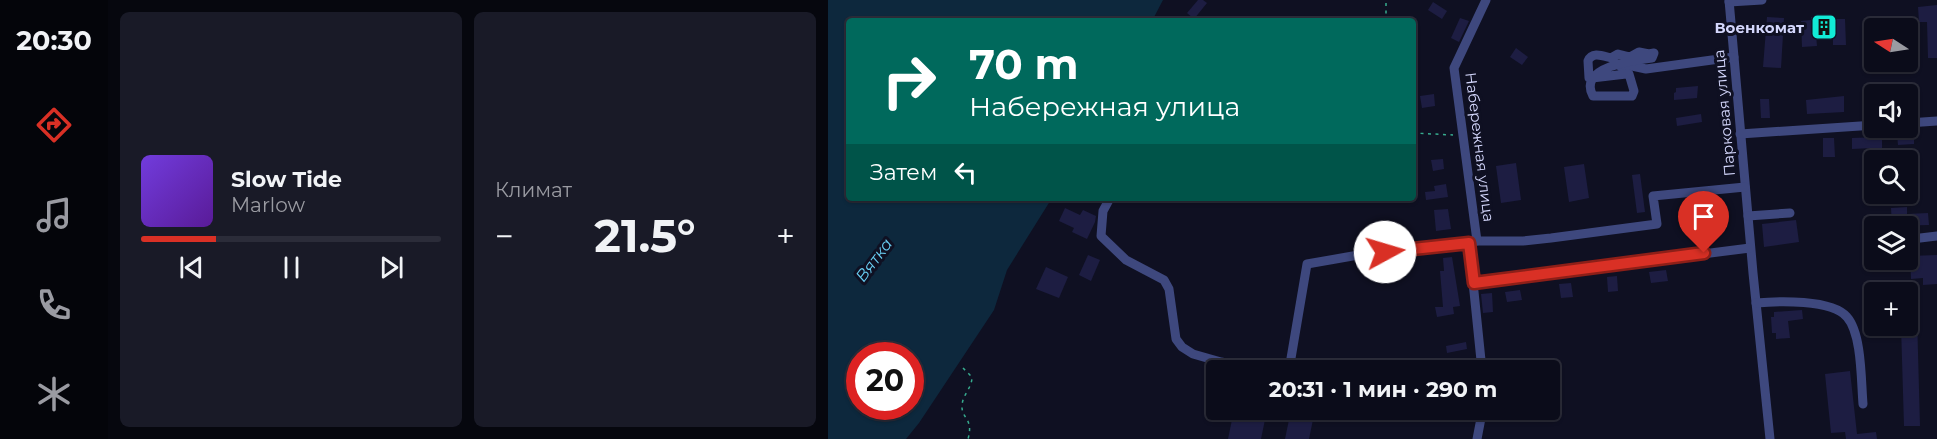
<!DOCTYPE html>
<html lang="ru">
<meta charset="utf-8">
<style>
:root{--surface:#0b0c1a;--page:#191a27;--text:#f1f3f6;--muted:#9a9ba2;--line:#2b2c39;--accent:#d93025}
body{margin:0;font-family:Montserrat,sans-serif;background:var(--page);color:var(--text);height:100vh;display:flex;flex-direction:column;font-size:22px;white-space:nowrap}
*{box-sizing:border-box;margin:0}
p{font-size:20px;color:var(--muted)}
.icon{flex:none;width:33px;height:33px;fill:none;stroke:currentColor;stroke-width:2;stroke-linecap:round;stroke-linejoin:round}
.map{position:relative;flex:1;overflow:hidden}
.sheet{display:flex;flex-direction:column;gap:12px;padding:12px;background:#06070e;width:720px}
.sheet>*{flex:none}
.hud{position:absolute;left:18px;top:18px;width:570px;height:183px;border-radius:6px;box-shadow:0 2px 4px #0004,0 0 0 2px var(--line);background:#00695c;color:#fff;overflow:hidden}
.needle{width:39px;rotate:282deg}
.tools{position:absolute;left:1036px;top:18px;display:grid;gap:12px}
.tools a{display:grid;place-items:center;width:54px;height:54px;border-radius:6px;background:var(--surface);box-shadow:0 2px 4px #0004,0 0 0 2px var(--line);font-size:30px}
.speed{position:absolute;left:18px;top:342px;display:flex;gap:12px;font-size:30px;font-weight:700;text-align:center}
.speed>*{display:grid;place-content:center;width:78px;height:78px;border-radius:50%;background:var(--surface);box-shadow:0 2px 4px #0004,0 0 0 2px var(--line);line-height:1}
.speed .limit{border:9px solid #d22;background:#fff;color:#111}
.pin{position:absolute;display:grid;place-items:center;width:51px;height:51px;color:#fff;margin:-62px -26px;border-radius:50% 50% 50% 0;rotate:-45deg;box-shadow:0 0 6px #0007}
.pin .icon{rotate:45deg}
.me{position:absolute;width:66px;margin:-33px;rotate:84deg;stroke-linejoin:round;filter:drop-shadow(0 0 4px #0008)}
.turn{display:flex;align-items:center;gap:21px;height:126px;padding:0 24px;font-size:27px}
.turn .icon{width:78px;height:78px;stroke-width:2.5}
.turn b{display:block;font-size:42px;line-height:51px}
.then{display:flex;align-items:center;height:57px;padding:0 24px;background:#0003;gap:12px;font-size:22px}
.big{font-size:45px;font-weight:700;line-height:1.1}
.sheet .widget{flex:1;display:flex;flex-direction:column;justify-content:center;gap:9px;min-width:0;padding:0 21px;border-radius:9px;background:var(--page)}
.song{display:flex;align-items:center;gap:18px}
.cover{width:72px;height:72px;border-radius:9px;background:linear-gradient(135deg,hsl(260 70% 55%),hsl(270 70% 35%))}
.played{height:6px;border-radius:3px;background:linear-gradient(90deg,var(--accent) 25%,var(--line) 25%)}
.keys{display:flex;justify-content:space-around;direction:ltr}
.heat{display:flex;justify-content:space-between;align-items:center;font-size:33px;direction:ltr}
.sheet .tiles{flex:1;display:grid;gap:12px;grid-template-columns:repeat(2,1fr)}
.trip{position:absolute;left:378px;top:360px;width:354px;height:60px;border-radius:6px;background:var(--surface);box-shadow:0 2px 4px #0004,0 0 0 2px var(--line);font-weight:700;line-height:60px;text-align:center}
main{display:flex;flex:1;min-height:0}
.menu{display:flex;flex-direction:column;width:108px;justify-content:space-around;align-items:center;background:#04050a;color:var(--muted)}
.menu .icon{width:42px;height:42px}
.menu .active{color:var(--accent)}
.menu b{font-size:27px;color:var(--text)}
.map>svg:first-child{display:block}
.water{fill:#0d283d;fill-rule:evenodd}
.building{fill:#1d1d42}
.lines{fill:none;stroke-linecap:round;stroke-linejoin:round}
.path{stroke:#37ac8f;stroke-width:1.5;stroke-dasharray:3 4.5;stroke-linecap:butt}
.minor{stroke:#3e487e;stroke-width:9}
.route-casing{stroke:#8d1f18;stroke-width:15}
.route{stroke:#d93025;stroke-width:10}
.labels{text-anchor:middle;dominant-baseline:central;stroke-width:6;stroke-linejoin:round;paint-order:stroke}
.poi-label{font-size:15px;font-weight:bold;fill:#d4d7fc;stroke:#0f1022;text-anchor:end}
.street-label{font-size:15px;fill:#d4d7fc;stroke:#0f1022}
.water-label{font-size:16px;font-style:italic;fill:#69cff4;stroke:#0f1022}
</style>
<main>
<nav class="menu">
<b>20:30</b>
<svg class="icon active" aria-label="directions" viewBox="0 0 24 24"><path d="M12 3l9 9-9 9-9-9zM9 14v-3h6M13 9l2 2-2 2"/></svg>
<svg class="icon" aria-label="music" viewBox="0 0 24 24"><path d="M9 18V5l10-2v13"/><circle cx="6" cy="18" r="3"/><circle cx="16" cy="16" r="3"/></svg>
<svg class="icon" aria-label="phone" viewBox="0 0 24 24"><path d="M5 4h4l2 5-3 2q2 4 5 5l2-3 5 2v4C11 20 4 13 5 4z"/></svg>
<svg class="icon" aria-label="climate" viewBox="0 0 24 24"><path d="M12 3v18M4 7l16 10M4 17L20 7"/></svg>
</nav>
<section class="sheet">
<div class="tiles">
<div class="widget">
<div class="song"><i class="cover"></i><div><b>Slow Tide</b><p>Marlow</p></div></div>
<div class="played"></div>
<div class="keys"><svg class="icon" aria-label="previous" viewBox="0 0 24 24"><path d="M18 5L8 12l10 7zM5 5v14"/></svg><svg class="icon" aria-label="pause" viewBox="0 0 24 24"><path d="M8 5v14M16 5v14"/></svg><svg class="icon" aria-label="next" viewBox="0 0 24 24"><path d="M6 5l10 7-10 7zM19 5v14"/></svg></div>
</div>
<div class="widget"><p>Климат</p>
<div class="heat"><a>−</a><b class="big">21.5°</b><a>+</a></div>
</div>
</div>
</section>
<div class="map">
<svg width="1109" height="439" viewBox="0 0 1109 439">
<rect width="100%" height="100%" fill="#0f1022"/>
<path class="water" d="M0,0h335l-11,21h-303v177h203l-45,72 -13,40 -75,113 -13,16h-78zM32,356h50v50h-50z"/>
<g class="building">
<polygon points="370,0 375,0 379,3 366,19 359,13"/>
<polygon points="605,2 619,11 614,19 600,10"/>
<polygon points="1109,5 1109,58 1100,58 1099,22 1091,22 1090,7"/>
<polygon points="1007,16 1007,19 1017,19 1018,45 1005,45 1005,34 988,35 989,46 974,47 973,21 983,20 983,17"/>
<polygon points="939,17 956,18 953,68 935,67"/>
<polygon points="632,18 641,21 631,42 623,38"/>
<polygon points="688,48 700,57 694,65 682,57"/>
<polygon points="870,86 869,98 846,100 846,93 848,92 848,88"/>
<polygon points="606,94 607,106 594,108 592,96"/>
<polygon points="1016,96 1016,112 979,114 978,100"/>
<polygon points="932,99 941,99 942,118 933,118"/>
<polygon points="873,114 874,122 849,126 848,118"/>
<polygon points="1086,134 1086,144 1070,145 1069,135"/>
<polygon points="1054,137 1054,152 1046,152 1045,148 1024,149 1024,138"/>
<polygon points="995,138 1006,138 1007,157 995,157"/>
<polygon points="615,159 616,169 605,171 603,160"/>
<polygon points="688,163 693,200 673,203 668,166"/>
<polygon points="756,164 761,198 741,202 736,167"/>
<polygon points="812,174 817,212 809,213 804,175"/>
<polygon points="618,184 620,197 598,200 597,192 607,191 606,186"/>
<polygon points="1079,207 1079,214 1100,213 1101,225 1064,226 1063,208"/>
<polygon points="237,208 252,215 255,210 268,216 267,222 259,239 244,232 246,228 231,221"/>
<polygon points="620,209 623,229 608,231 606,210"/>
<polygon points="968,220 971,242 936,247 934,224"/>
<polygon points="260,255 272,260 263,281 251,275"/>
<polygon points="1109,255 1109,284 1095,285 1095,278 1083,279 1082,256"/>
<polygon points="624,257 632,306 625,307 626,314 609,317 607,307 615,307 612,271 616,271 615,258"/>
<polygon points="218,267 240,277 231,298 208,289"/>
<polygon points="838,270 840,281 823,283 821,272"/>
<polygon points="789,276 790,291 780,292 779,277"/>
<polygon points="743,283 745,297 733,298 731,284"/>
<polygon points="692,290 694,300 679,302 677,292"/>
<polygon points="664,293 665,312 655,313 653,294"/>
<polygon points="974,310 975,319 960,321 962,338 948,339 948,333 944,333 943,317 946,317 946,312"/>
<polygon points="1080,316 1089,316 1092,426 1076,426 1073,326 1080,326"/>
<polygon points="638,342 639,349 619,353 618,346"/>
<polygon points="1022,371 1029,434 1048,432 1049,439 1018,439 1017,432 1003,433 997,374"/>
<polygon points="406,410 439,410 433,439 400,439"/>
<polygon points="463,410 487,410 481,439 457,439"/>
</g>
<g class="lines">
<g class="path">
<polyline points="558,21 558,0"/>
<polyline points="585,133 625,135"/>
<path d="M135,368l9,9c0,11 -9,17 -10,28 -1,14 12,13 6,34"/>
</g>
<g class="minor">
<polyline points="901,0 925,273 942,439"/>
<polyline points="901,2 934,0"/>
<polyline points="793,67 804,66 818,69 906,57"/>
<path d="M761,78l-1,-17c4,-10 15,-5 23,-3l7,-4 12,3 9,-5 10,2 5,-1 -2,5c-18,2 -75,9 -59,38h39l2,-5 -5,-17h-3l-34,4h-3"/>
<polyline points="1080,123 1109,121"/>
<polyline points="912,134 1047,125"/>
<polyline points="282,198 275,211 273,236 298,260 336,280 341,289 348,339 354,347 365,354 393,362 432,370"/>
<polyline points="920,216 962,213"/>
<polyline points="1084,239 1109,236"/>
<polyline points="649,241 695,241 723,238 829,224 825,196 917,187"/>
<polyline points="646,283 922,248"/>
<path d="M928,303c21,-2 76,-4 91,14 15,17 14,64 16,87"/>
<polyline points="461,370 479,264 536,254 641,243"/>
<polyline points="654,370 641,243 649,241 626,68 658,0"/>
<polyline points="636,410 654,413 649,439"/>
</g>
</g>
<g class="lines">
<g class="route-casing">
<polyline id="route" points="557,252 641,243 646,283 876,253"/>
</g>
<use href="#route" class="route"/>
</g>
<defs>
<g id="building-square" transform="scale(1.35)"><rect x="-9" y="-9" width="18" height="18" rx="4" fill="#11ebd7" stroke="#0f1022"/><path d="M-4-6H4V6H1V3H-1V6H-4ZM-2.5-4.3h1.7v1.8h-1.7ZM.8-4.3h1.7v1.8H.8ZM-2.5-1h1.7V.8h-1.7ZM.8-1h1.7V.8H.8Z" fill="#111"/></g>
</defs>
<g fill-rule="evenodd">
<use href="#building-square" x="996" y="27"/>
</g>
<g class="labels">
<g class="poi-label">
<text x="976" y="27">Военкомат</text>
</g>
<g class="street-label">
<text transform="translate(896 113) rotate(-95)">Парковая улица</text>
<text transform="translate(652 147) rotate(83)">Набережная улица</text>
</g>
<g class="water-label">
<text transform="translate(46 260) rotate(-53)">Вятка</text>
</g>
</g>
</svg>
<div class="tools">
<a><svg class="needle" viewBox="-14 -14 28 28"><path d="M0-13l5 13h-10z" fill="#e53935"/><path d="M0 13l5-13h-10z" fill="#9a9ba2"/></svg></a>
<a><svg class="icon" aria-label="sound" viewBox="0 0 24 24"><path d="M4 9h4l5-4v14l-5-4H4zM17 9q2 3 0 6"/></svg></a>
<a><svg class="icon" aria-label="search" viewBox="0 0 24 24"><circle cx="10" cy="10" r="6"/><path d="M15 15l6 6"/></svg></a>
<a><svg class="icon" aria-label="layers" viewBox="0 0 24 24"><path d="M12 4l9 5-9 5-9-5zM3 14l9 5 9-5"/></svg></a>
<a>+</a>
</div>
<div class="speed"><div class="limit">20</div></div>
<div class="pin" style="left:876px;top:253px;background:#d93025"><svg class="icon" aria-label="arrive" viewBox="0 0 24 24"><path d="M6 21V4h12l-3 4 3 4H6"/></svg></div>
<svg class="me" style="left:557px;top:252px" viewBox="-20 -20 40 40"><circle r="19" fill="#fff"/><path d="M0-13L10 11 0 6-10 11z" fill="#d93025"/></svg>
<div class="trip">20:31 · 1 мин · 290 m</div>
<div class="hud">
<div class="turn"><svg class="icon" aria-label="right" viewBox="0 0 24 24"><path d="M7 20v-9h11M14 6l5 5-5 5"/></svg><div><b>70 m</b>Набережная улица</div></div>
<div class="then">Затем<svg class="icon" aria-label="left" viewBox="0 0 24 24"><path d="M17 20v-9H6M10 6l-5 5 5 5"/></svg></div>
</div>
</div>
</main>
